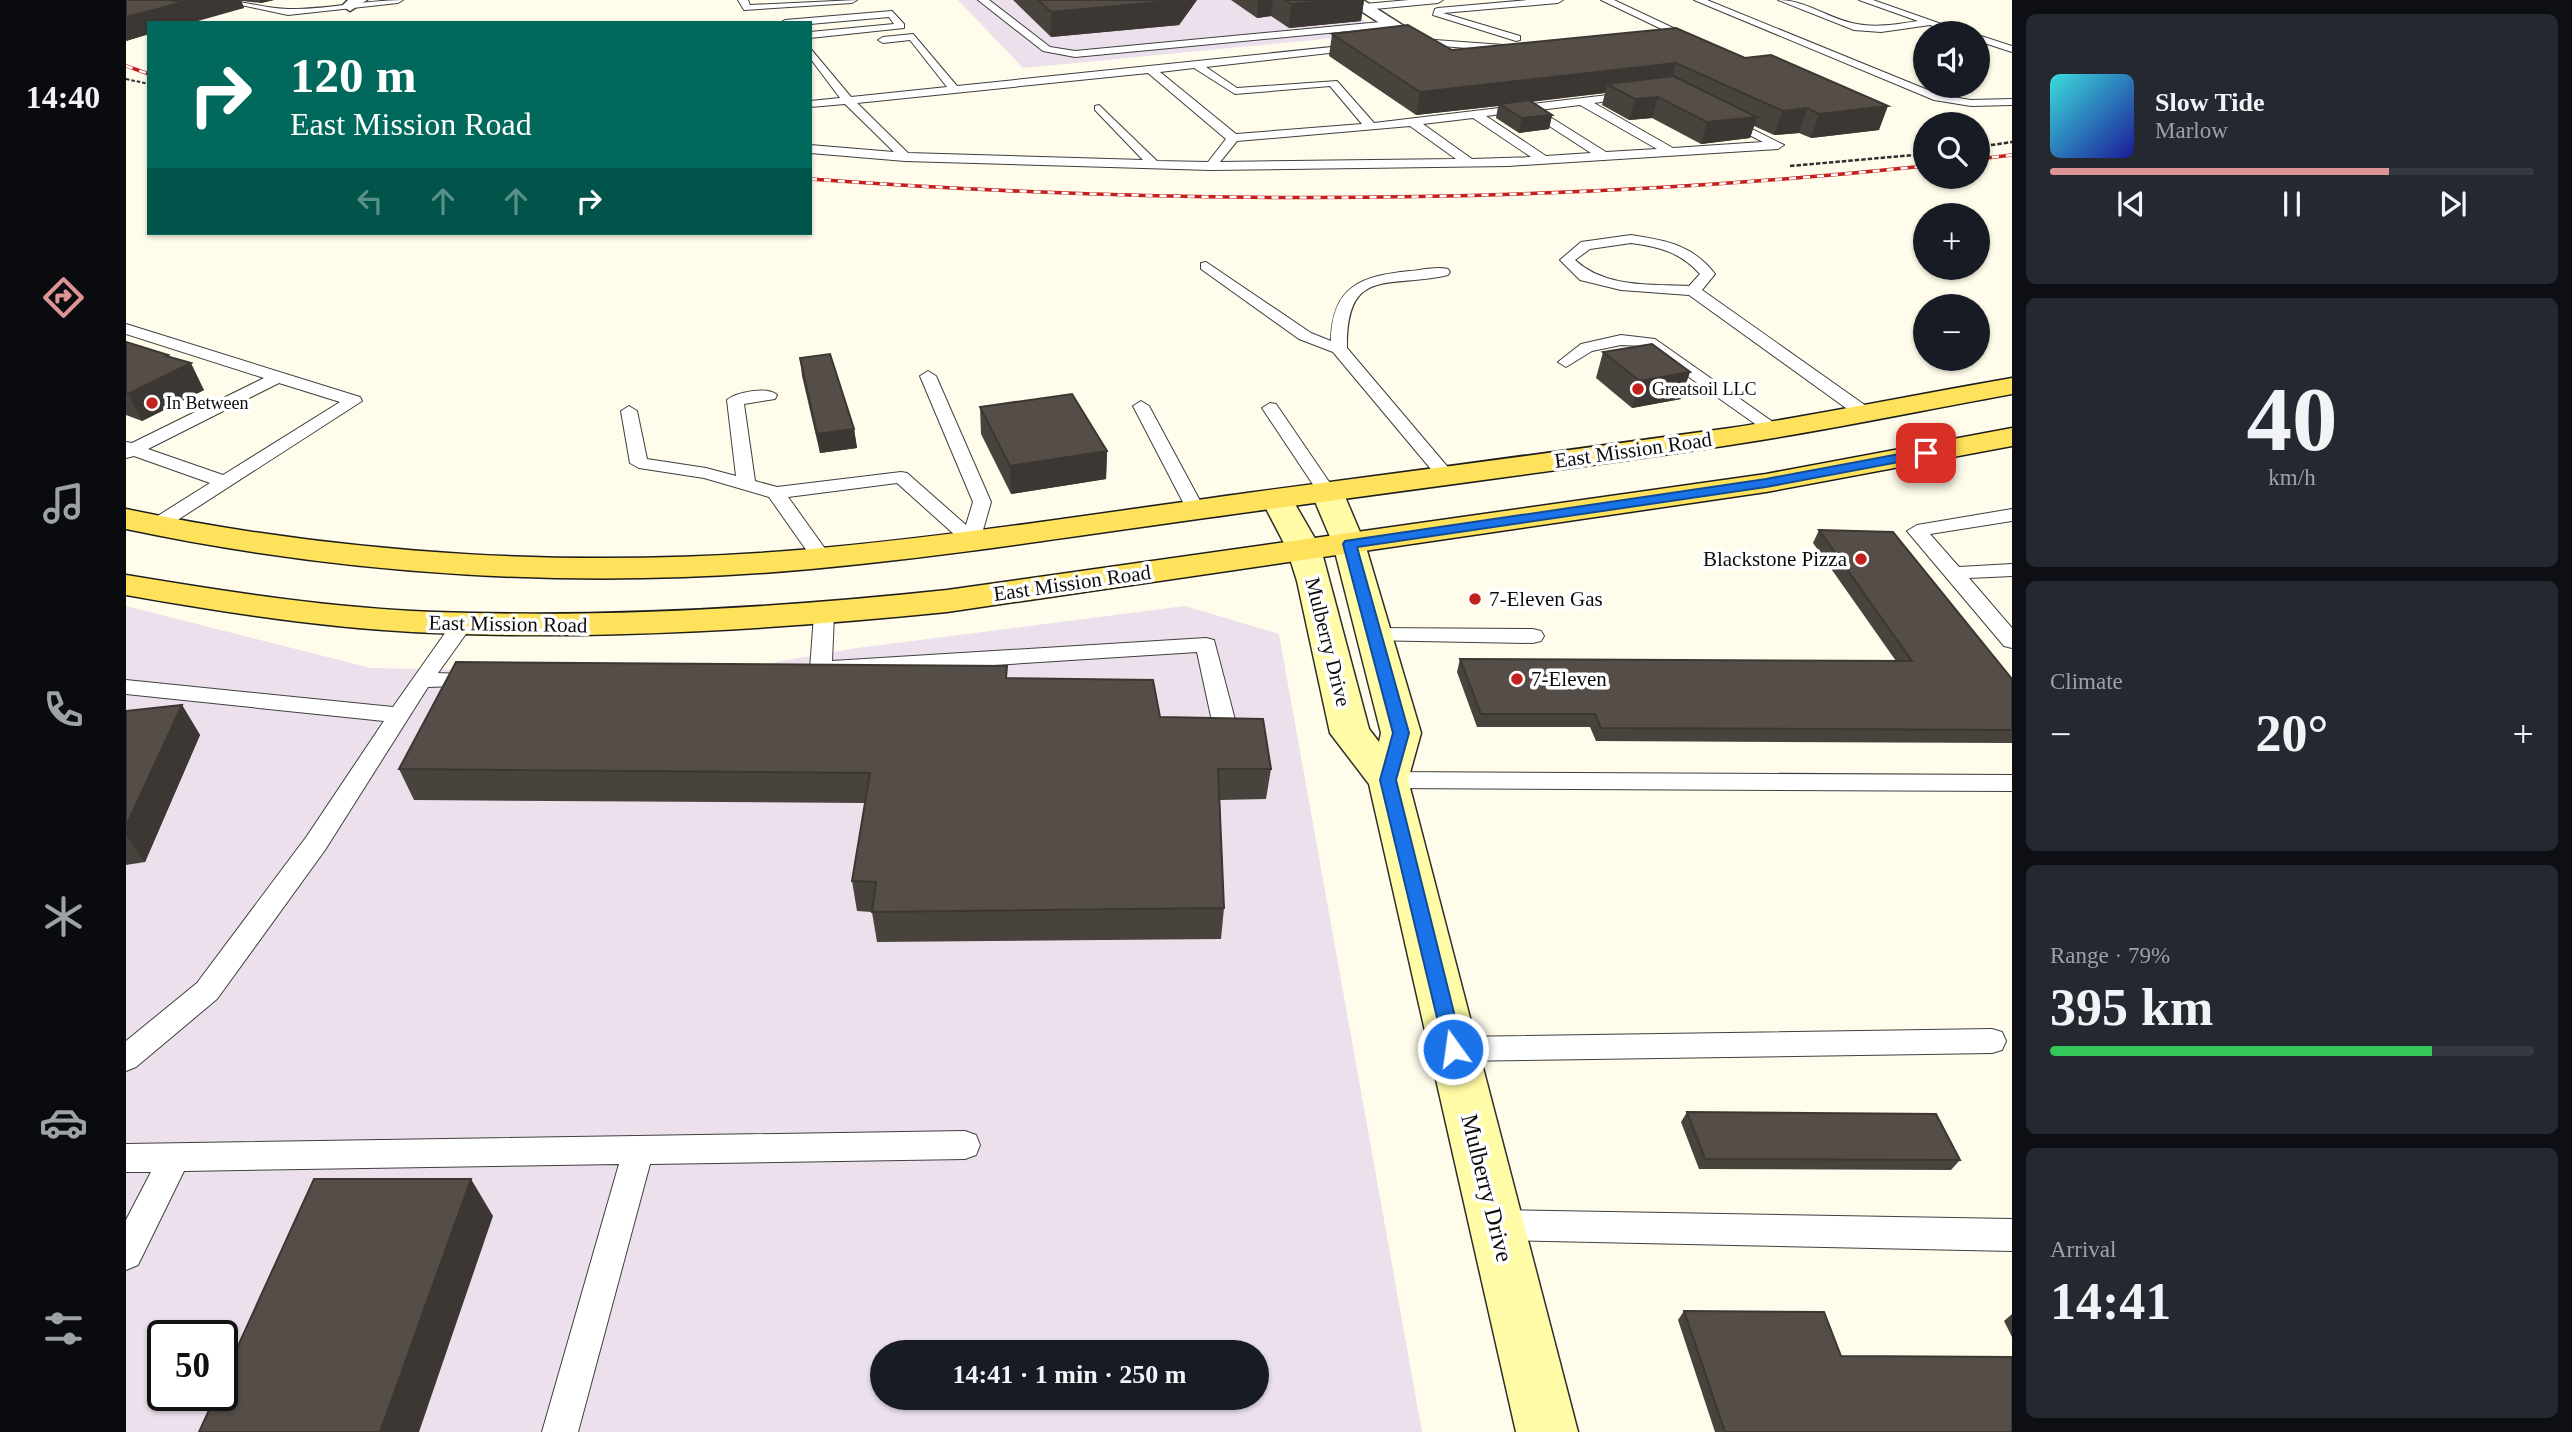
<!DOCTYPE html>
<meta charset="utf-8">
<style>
:root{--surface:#171b24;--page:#242831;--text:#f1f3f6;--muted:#9ea1a6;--line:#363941;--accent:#dc9495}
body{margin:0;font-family:"Times New Roman",serif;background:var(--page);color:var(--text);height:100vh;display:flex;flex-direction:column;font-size:26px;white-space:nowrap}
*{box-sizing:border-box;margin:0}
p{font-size:23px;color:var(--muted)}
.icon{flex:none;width:38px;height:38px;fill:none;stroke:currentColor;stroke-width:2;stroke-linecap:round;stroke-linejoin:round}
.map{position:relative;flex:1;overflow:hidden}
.drawer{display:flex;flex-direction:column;gap:14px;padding:14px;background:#0d0f14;width:560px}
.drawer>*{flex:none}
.banner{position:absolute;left:21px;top:21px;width:665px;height:214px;border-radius:0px;box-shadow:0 2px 5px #0004;background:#00695c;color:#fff;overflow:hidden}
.controls{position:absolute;left:1787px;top:21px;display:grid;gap:14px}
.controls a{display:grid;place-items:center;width:77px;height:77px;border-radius:50%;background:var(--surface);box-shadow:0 2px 5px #0004;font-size:35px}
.speed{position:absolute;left:21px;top:1320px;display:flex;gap:14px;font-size:35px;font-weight:700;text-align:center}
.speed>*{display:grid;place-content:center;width:91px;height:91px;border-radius:50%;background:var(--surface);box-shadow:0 2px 5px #0004;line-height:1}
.speed .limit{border:4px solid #111;border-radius:10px;background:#fff;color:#111}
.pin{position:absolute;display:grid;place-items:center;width:60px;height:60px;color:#fff;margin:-30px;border-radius:14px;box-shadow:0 4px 10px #0006}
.me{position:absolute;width:77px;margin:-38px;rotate:346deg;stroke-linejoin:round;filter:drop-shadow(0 0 5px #0008)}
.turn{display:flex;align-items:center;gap:24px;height:147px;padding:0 28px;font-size:32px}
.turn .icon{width:91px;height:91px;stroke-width:2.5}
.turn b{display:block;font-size:49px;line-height:60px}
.lanes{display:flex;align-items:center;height:66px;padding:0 28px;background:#0003;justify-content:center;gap:35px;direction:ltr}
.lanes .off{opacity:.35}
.big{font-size:52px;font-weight:700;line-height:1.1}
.drawer .widget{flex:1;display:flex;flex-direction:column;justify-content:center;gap:10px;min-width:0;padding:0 24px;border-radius:10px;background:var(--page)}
.drawer .dial{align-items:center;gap:0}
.dial b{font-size:91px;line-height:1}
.song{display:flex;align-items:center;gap:21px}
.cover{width:84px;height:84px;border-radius:10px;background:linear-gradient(135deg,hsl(180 70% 55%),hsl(240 70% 35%))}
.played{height:7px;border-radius:4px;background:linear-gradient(90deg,var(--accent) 70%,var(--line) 70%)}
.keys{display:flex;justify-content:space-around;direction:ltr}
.heat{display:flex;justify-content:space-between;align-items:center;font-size:38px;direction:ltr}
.charge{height:10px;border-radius:5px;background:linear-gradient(90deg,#34c759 79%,var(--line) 0)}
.trip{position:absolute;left:744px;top:1340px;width:399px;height:70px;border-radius:35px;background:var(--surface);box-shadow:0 2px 5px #0004;font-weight:700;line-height:70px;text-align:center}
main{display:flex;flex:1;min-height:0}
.menu{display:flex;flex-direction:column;width:126px;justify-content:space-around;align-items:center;background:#090b0e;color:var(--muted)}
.menu .icon{width:49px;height:49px}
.menu .active{color:var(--accent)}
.menu b{font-size:32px;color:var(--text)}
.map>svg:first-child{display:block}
.industrial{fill:#ebe0ec;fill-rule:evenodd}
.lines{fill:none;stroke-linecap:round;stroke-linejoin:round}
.service-casing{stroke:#3f3f3f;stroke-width:2}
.minor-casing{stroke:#3f3f3f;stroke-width:3}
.secondary-casing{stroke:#2e2e2e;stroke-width:3}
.primary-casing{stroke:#1d1d1d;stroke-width:3}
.path-far1{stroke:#2e2e2e;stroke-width:2;stroke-dasharray:3.5 2;stroke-linecap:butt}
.path{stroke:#2e2e2e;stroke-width:2.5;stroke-dasharray:4.5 2;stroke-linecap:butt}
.service{fill:#fff;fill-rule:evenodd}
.minor{fill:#fff;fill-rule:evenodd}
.secondary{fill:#fffba6;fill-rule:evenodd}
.primary{fill:#ffe25b;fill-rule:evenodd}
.rail-casing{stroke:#c2211e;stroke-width:3.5}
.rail{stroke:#fff;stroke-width:2.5;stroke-dasharray:7;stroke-linecap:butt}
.wall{fill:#49433e}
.shaded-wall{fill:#3c3732}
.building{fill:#554e48;stroke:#3c3732;stroke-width:2}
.route{fill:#1a73e8;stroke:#114b97;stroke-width:2}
.poi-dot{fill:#c2211e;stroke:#fff;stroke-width:2.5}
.labels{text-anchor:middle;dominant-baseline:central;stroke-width:7;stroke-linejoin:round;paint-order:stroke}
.far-poi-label{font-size:18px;fill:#0c0c0c;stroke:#fff;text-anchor:start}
.street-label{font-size:21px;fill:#0c0c0c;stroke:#fff}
.poi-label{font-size:21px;fill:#0c0c0c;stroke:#fff;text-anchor:start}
.near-street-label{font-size:24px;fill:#0c0c0c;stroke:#fff}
</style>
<main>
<nav class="menu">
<b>14:40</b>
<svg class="icon active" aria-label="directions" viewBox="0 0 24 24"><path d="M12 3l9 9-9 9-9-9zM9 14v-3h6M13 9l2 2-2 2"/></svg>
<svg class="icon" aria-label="music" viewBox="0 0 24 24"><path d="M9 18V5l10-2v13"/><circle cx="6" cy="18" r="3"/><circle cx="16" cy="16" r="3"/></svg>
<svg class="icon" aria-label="phone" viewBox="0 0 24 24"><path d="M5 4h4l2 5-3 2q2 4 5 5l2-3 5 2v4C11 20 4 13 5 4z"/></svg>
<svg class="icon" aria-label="climate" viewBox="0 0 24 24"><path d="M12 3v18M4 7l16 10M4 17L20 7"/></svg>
<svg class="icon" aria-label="car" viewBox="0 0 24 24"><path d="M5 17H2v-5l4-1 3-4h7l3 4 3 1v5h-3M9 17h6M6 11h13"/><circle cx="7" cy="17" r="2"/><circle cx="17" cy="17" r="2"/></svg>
<svg class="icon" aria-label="filters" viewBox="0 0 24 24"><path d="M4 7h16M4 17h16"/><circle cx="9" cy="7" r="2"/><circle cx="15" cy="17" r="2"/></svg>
</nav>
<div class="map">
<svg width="1886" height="1432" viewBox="0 0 1886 1432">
<rect width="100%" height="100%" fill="#fffceb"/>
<g class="industrial">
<polygon points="832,0 1203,0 1260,33 897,68"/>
<path d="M0,606l245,62 100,2 283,-4 103,-18 328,-42 94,28 143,798h-1296zM37,1335h59v60h-59zM756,1353h374v45h-374z"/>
</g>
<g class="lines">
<g class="service-casing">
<g id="service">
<path d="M92,0c24,0 47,9 70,9 37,1 77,-9 115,-9l-5,3 -110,12z"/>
<polygon points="612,0 622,0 624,5 731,0 726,3 618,10"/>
<polygon points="852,0 863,0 924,47 949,51 1265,21 1270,24 1265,27 949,57 917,51"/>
<polygon points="1283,0 1317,0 1312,3 1238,10 1233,7 1238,4"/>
<polygon points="1402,0 1437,0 1432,3 1317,13 1394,36 1394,40 1390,41 1307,15 1309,9 1312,8"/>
<polygon points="1475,0 1488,0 1558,33 1552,39 1532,40 1532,36 1546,34"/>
<polygon points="1568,0 1581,0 1814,95 1845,100 1886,99 1886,105 1845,106 1808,100"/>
<path d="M1652,0c29,0 52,20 79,24 20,4 41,0 61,-3l-59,-21h14l94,33h-14l-23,-8 -49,7 -27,-2z"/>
<polygon points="766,11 778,24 778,28 684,38 684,32 768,24 763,17 684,24 654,23 659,20"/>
<path d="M787,34l44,52 403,-42 5,3 -1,2 -158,18 31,21 100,-7 37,42 259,-31 4,1v4l-43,6 79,45 90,-6 -41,-21 -2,-2 6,-3 58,29 -6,4 -270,17 -297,4 -306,-9 -95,-8v-8l84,7 -49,-48 -35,3v-6l30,-3 -30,-40v-10l41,49 96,-10 -37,-47 -27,3 -5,-3 5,-3zM1068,68l41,26 95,-8 32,38 -126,10 -76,-62zM1022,73l78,66 -18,23 -51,-1 -58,-56 -4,1v4l48,50 -235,-7 -51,-50zM1454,105l77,44 -51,3 -67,-42zM1400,111l65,42 -45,3 -60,-40zM1347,118l58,39 -59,2 -49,-35zM1284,126l46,33 -236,3 17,-21z"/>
<polygon points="1852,35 1886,46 1886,52 1852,41"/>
<polygon points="1282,38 1391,46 1396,49 1391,52 1278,43 1277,41"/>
<path d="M1505,235c34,5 62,10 84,39l-13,16 167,118 3,4 -3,4h-12l-168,-121 -68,-5 -41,-10 -20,-20 21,-18zM1505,243c29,4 49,9 69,31l-11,12c-39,-2 -84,2 -114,-26l15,-11z"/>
<path d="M1080,262l105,71 20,8c1,-55 30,-65 79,-70 12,-1 26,-5 38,-2l2,3 -2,3c-59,14 -102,-10 -101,73l105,124 3,4 -3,4h-12l-107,-128 -34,-13 -98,-70v-6z"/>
<path d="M0,324l234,73 2,4 -200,129h-14l-3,-4 3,-4 62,-39 -76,-27 -8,2v-16l6,1 132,-65 -138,-44zM153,383l61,19 -117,73 -75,-26z"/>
<polygon points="1495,335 1529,339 1657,429 1648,434 1642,433 1519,346 1495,345 1466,351 1440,367 1432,362 1455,344"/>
<path d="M802,371l8,5 55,126 -12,42h-14l-68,-61 -109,14 43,60 -3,4h-14l-45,-64 -65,-19 -65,-10 -9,-5 -9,-52 8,-5 8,5 10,48 59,9 30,8 -9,-76c9,-8 41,-14 50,-5l-2,4 -31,5 11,77 22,6 124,-15 6,1 59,52 7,-23 -53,-126z"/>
<polygon points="1015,401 1023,406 1079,510 1077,514 1063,514 1061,510 1007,406"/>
<polygon points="1144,403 1150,404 1210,492 1208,496 1201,498 1192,492 1136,408"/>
<polygon points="1886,509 1886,521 1804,534 1833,567 1886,564 1886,576 1843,578 1886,628 1886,648 1878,646 1781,531 1791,525"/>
<polygon points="698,609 705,610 708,615 706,661 1080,638 1088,640 1113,735 1109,741 1101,743 1093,741 1089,735 1071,652 695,676 687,674 684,669 688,615 691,610"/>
<polygon points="336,618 343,619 347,624 312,673 357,675 360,680 357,685 302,687 199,850 91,999 10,1067 0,1071 0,1041 71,983 181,836 258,721 0,694 0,680 267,707 329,619"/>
<polygon points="1247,628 1407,629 1415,631 1418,636 1415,641 1407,643 1239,640 1236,635 1239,630"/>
<polygon points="1262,772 1886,775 1886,791 1262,788 1254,786 1250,780 1254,774"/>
<polygon points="1866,1029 1876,1032 1880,1041 1876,1050 1866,1053 1327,1061 1317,1058 1312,1049 1317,1040 1327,1037"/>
<polygon points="839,1131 850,1135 854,1145 850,1155 839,1159 524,1164 452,1432 416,1432 493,1164 58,1171 12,1265 0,1270 0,1220 25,1172 0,1172 0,1144"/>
<polygon points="1370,1210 1886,1219 1886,1251 1370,1240 1359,1236 1354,1225 1359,1214"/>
</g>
</g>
<g class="minor-casing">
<g id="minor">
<polygon points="222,0 241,0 224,11 216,6"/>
<polygon points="1218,0 1237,0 1300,40 1298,44 1286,44"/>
</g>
</g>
<g class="secondary-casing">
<polygon id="secondary" points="1201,483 1212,485 1217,492 1239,544 1295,733 1282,780 1452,1432 1390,1432 1243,784 1204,733 1171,581 1161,549 1135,499 1140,492 1151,490 1162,492 1195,549 1243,729 1253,742 1255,733 1207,544 1185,492 1190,485"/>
</g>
<g class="primary-casing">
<g id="primary">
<path d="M1886,378v16c-94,17 -188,37 -282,51 -158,24 -316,44 -474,66 -148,20 -296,44 -445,58 -228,21 -462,7 -685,-40v-20c223,47 457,60 685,40 145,-13 291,-36 436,-56 161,-22 322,-42 483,-65 94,-14 188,-34 282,-50z"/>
<path d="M1886,428v18l-246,46 -819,120c-170,17 -340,28 -512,21 -104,-4 -207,-20 -309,-38v-20c102,17 205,33 309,37 172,6 342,-4 512,-22l819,-116z"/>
</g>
</g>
<polyline class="path-far1" points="0,79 23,84"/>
<g class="path">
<polyline points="1852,147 1886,142"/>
<polyline points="1664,166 1799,154"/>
</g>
<use href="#service" class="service"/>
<use href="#minor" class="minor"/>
<use href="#secondary" class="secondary"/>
<use href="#primary" class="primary"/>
<g class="rail-casing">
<g id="rail">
<polyline points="0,66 23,74"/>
<polyline points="1852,159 1886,155"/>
<path d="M684,179c371,27 745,26 1115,-13"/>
</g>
</g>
<use href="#rail" class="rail"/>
</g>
<g class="wall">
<polygon points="0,0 148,0 135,3 115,1 118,8 23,23 23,34 0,41"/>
<polygon points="887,0 1071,0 1053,25 925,37"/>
<polygon points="1105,0 1238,0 1235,21 1163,28 1145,16 1131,18"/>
<polygon points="1550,28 1753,130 1685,138 1673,133 1648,135 1628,126 1624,138 1575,144 1526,118 1503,120 1476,105 1479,93 1405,102 1426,115 1423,129 1393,133 1370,118 1372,106 1290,115 1203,56 1206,34 1326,50"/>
<polygon points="0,342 42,355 78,390 16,421 0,415"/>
<polygon points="1477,352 1555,399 1506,408 1470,378"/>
<polygon points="674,358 728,429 731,448 694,453 676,376"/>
<polygon points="854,407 981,451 980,479 885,494 855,434"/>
<polygon points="1693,530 1886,679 1886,743 1470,741 1464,727 1351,727 1331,672 1334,659 1770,661 1687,543"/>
<polygon points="881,678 1034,717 1145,769 1140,799 1094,800 1098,908 1095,939 751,942 746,912 731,911 726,881 739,803 288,800 273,769"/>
<polygon points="56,705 74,735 19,862 0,865 0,711"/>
<polygon points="1561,1112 1834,1160 1825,1170 1573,1169 1555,1122"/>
<polygon points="1558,1311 1715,1356 1886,1432 1589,1432 1552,1320"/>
<polygon points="1886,1314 1886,1337 1878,1321"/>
</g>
<g class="shaded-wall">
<polygon points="66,0 115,0 118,8 65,23 23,23 23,34 0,41 0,17"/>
<polygon points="134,0 148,0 135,3"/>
<polygon points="1055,0 1071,0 1053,25 925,37 925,12"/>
<polygon points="1132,0 1147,0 1145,16 1131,18"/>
<polygon points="1209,0 1238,0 1235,21 1163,28 1165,4"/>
<polygon points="1550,63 1544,85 1481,84 1479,93 1375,105 1373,104 1372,106 1290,115 1294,92"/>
<polygon points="1532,97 1526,118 1503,120 1509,99"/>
<polygon points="1762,106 1753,130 1685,138 1693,114"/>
<polygon points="1681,108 1673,133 1648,135 1657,111"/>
<polygon points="1426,115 1423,129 1393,133 1396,118"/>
<polygon points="1631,117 1624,138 1575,144 1581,122"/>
<polygon points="42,355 50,371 65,363 78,390 16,421 2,394"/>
<polygon points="1564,372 1555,399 1506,408 1514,381"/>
<polygon points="728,429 731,448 694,453 691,434"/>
<polygon points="981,451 980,479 885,494 884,466"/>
<polygon points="56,705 74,735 19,862 0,835 0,826"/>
<polygon points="345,1179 367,1216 293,1432 254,1432"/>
</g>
<g class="building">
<polygon points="0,0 45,0 56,2 59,0 66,0 0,17"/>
<polygon points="912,0 1055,0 925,12"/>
<polygon points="1159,0 1209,0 1165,4"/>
<polygon points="1282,25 1326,50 1550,28 1619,58 1645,55 1762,106 1693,114 1681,108 1657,111 1550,63 1294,92 1206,34"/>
<polygon points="1547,76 1631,117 1581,122 1532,97 1509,99 1481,84"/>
<polygon points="1403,100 1426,115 1396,118 1373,104"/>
<polygon points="0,342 42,355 40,356 65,363 2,394 0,393"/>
<polygon points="1526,344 1564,372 1514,381 1477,352"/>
<polygon points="704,354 728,429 691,434 674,358"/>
<polygon points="946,394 981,451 884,466 854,407"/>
<polygon points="1693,530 1767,532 1886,679 1886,730 1475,728 1469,714 1355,714 1334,659 1786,661"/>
<polygon points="330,662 881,666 880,678 1027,680 1034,717 1137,719 1145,769 1092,769 1098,908 746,912 750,882 726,881 744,773 273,769"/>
<polygon points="56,705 0,826 0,711"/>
<polygon points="1561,1112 1810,1114 1834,1160 1579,1159"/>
<polygon points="188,1179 345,1179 254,1432 73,1432 90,1395 96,1395 96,1381"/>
<polygon points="1558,1311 1698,1312 1715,1356 1886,1357 1886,1432 1599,1432"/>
</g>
<polygon class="route" points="1800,449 1805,450 1805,456 1640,487 1231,547 1283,733 1270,780 1337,1049 1334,1055 1327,1058 1320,1055 1254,780 1267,733 1217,544 1219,541 1640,479"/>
<g class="poi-dot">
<circle cx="1512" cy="389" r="7"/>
<circle cx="26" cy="403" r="7"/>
<circle cx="1735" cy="559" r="7"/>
<circle cx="1349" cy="599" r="7"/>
<circle cx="1391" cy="679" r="7"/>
</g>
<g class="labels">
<g class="far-poi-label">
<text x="1526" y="389">Greatsoil LLC</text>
<text x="40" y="403">In Between</text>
</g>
<g class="street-label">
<text transform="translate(1507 450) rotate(-8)">East Mission Road</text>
<text transform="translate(946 583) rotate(-8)">East Mission Road</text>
<text transform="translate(382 624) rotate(1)">East Mission Road</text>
<text transform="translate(1202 642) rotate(76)">Mulberry Drive</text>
</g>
<g class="poi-label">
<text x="1721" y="559" text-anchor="end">Blackstone Pizza</text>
<text x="1363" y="599">7-Eleven Gas</text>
<text x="1405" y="679">7-Eleven</text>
</g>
<g class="near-street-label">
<text transform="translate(1361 1188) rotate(76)">Mulberry Drive</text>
</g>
</g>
</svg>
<div class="controls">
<a><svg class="icon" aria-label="sound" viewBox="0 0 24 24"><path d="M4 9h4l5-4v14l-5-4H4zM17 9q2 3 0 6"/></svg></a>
<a><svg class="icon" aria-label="search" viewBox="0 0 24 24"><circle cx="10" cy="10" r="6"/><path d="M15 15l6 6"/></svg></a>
<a>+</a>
<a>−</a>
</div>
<div class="speed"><div class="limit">50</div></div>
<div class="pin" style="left:1800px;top:453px;background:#d93025"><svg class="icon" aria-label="arrive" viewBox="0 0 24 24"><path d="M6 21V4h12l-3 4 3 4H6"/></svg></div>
<svg class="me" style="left:1327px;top:1049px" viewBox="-20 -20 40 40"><circle r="17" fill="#1a73e8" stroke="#fff" stroke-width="3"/><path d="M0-11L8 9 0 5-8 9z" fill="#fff"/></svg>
<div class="trip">14:41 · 1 min · 250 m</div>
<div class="banner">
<div class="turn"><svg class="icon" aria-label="right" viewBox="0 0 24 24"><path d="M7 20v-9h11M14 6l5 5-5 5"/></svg><div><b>120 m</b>East Mission Road</div></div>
<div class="lanes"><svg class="icon off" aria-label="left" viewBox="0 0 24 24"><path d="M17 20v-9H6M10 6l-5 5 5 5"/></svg><svg class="icon off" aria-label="ahead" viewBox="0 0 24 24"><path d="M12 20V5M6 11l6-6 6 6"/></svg><svg class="icon off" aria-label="ahead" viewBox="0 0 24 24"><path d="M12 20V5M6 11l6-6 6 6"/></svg><svg class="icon" aria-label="right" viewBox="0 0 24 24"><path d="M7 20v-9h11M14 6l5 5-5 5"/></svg></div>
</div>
</div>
<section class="drawer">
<div class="widget">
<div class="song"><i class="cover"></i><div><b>Slow Tide</b><p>Marlow</p></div></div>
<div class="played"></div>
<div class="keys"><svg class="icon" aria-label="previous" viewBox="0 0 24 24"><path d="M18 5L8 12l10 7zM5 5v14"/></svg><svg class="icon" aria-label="pause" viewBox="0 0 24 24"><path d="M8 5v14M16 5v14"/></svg><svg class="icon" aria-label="next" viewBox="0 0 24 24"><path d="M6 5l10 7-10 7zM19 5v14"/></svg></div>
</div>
<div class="widget dial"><b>40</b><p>km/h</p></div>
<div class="widget"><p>Climate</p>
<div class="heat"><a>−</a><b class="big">20°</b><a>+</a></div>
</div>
<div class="widget"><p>Range · 79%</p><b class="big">395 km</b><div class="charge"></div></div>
<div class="widget"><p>Arrival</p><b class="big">14:41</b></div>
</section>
</main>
